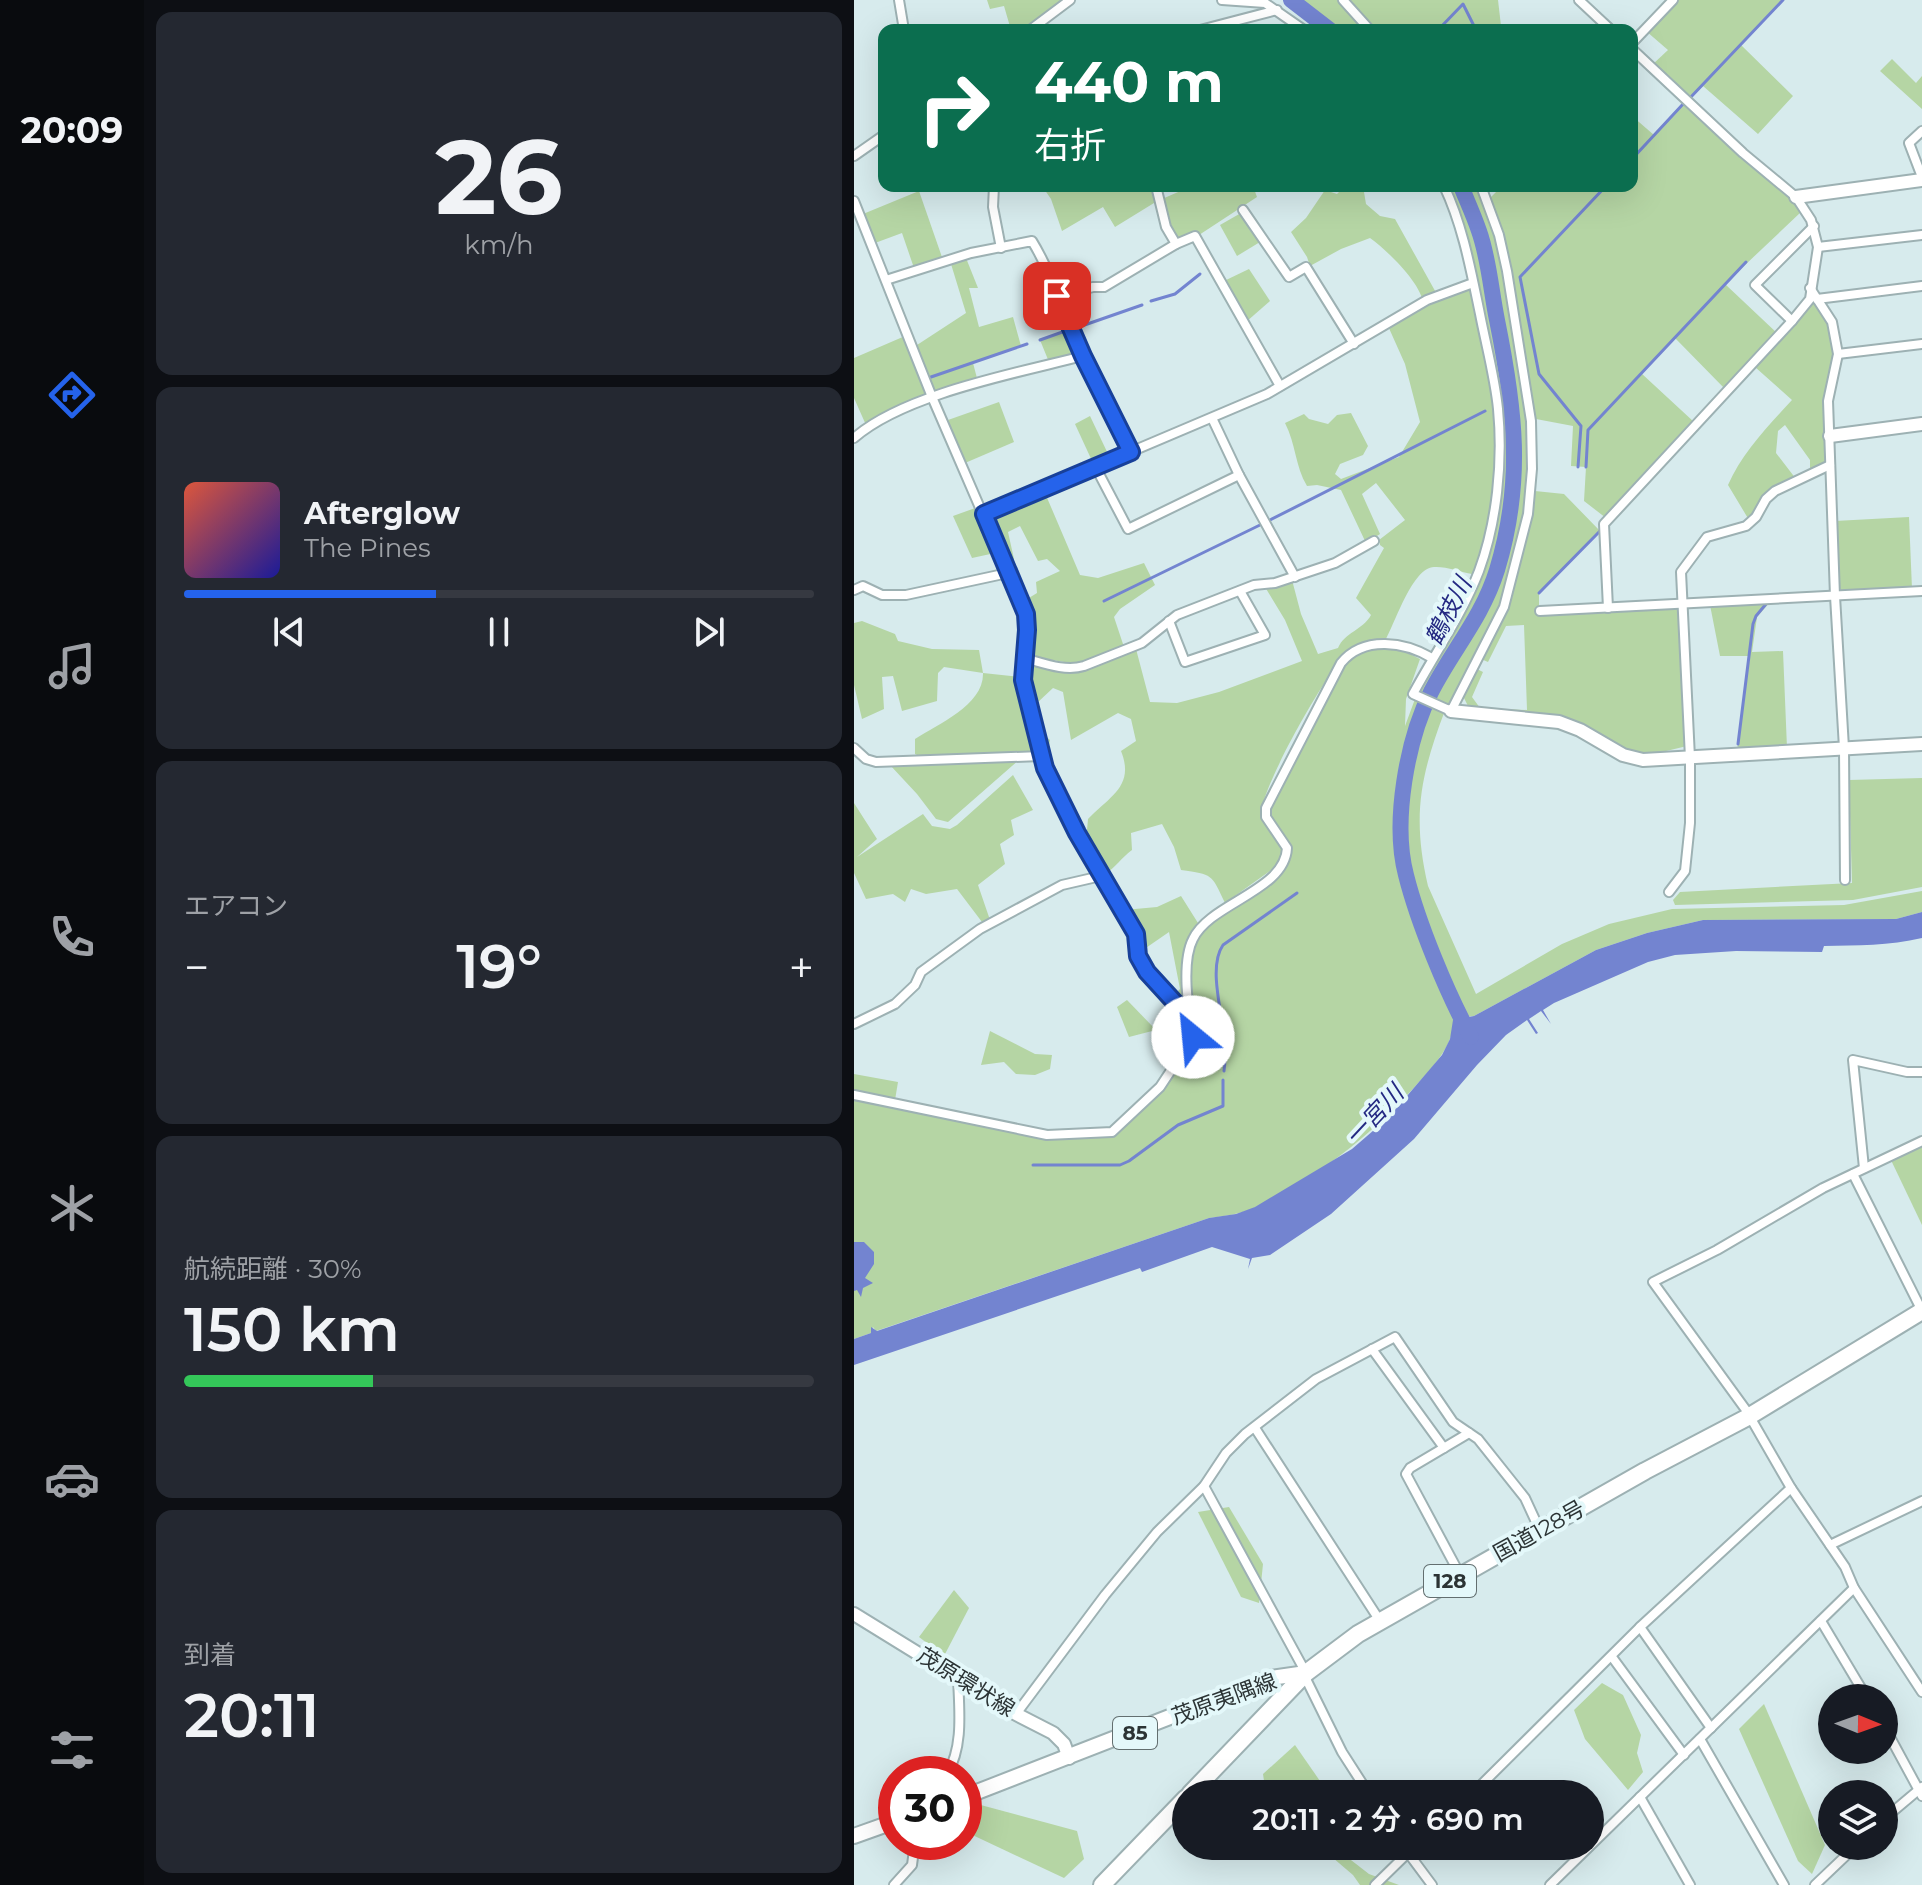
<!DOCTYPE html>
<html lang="ja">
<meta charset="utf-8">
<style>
:root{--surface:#171b24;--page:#242831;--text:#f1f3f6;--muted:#9ea1a6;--line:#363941;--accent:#2563eb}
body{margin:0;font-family:Montserrat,"Noto Sans JP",sans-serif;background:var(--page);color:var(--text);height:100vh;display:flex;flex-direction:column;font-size:30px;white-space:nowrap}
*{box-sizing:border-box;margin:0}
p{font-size:26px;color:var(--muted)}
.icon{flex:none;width:44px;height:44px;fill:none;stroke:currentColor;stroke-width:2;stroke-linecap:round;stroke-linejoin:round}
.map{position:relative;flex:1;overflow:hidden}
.details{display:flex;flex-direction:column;gap:12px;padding:12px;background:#0d0f14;width:710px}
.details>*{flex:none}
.guide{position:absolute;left:24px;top:24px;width:760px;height:168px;border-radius:16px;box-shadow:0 8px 32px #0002;background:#0b6e4f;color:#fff;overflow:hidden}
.needle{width:52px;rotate:91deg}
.fabs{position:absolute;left:964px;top:1684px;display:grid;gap:16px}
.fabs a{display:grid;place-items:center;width:80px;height:80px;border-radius:50%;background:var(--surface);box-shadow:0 8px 32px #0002;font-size:40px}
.speed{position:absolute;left:24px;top:1756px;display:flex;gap:16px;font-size:40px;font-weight:700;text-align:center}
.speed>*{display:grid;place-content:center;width:104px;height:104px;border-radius:50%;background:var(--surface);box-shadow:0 8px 32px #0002;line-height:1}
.speed .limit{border:12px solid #d22;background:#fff;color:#111}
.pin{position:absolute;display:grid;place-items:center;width:68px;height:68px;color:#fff;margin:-34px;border-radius:16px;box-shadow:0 4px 12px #0006}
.me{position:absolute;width:88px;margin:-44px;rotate:332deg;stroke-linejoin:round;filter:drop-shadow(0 0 6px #0008)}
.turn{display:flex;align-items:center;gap:28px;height:168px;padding:0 24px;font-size:36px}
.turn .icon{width:104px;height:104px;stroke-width:2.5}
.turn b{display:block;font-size:56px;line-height:68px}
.big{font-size:60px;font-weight:600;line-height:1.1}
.details .tile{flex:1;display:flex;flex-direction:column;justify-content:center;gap:12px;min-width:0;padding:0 28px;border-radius:16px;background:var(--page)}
.details .dial{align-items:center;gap:0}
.dial b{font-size:104px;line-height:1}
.song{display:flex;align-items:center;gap:24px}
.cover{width:96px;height:96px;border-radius:12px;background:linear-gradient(135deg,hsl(10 70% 55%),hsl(240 70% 35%))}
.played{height:8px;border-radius:4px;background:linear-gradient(90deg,var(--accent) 40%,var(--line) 40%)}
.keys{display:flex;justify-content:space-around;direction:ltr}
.heat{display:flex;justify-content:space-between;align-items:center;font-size:44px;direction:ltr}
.charge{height:12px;border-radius:6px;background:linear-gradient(90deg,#34c759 30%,var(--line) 0)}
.trip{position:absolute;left:318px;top:1780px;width:432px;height:80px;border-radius:40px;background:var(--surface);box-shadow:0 8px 32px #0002;font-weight:600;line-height:80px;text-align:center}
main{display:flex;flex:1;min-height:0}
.dock{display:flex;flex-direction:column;width:144px;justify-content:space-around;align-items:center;background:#090b0e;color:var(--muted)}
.dock .icon{width:56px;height:56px}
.dock .current{color:var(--accent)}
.dock b{font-size:36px;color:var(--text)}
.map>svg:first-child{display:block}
.green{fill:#b5d5a4}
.water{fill:#7384d0}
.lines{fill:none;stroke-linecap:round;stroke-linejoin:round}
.stream{stroke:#7384d0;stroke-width:3}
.river{stroke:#7384d0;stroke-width:16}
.street-casing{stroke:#9db1b3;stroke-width:12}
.secondary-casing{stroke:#9db1b3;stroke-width:16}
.primary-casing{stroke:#9db1b3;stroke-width:18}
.highway-casing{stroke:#9db1b3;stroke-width:20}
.street{stroke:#fff;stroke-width:8}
.secondary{stroke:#fff;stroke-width:12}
.primary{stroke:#fff;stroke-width:14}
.highway{stroke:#fff;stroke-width:16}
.route-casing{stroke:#184099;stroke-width:20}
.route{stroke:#2563eb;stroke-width:14}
.labels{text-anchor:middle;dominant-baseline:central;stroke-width:8;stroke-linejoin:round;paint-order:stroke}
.shield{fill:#e4f8fa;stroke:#636f70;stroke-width:2}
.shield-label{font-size:20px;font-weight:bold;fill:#2c3435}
.street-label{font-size:22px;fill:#2c3435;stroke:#e4f8fa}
.water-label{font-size:24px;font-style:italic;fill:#242982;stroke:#e4f8fa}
</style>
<main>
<nav class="dock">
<b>20:09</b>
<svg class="icon current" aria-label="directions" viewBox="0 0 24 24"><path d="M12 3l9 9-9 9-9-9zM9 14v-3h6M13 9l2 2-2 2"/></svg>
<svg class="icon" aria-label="music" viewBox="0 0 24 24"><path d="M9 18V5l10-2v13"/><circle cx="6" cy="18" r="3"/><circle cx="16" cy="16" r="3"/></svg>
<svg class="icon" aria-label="phone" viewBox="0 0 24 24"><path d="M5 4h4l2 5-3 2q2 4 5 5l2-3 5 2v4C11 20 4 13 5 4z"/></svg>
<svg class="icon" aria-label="climate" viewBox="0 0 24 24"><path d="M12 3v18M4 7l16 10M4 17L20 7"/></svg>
<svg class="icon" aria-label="car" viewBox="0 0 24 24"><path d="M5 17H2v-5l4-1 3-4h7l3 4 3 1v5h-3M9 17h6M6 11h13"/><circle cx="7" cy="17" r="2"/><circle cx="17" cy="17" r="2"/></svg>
<svg class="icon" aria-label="filters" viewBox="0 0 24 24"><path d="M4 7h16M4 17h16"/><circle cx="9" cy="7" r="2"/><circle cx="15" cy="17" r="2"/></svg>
</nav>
<section class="details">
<div class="tile dial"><b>26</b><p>km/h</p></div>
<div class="tile">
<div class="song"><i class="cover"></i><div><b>Afterglow</b><p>The Pines</p></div></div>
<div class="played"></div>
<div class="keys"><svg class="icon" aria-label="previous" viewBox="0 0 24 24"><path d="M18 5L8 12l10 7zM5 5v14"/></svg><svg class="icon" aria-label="pause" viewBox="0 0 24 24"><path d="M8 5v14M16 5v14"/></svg><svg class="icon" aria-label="next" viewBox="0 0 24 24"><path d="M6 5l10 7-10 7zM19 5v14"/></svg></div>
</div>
<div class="tile"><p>エアコン</p>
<div class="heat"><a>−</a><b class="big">19°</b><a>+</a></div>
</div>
<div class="tile"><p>航続距離 · 30%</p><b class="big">150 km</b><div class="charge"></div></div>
<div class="tile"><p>到着</p><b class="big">20:11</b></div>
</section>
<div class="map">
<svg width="1068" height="1885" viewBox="0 0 1068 1885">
<rect width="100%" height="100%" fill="#d7ebed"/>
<g class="green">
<polygon points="133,0 212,0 171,30 157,30 150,6 136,9"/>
<polygon points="443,0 483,0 510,30 480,30"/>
<polygon points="495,0 644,0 647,26 644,30 519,30 495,4"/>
<polygon points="822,0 929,0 887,45 939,96 904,134 849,86 835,100 798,65 814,50 792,31"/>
<polygon points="1038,59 1062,83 1068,76 1068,109 1026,71"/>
<polygon points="830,103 936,196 947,212 871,284 924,334 871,389 821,338 787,373 840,422 752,518 730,501 732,467 717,466 719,426 682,419 650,242 636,198 648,186 778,186 778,116 800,135"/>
<polygon points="63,186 71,186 65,191 89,260 60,268 48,233 21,243 9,214 65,191"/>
<polygon points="188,186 297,186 301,197 300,203 261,227 249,207 208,231 197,199"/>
<path d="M338,186h61l4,11 -58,38 -2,-4 -17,9c-14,-8 -15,-27 -18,-41z"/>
<path d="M491,186h18l3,18 14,12 15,3 44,79 24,-9 11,2c14,81 30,142 16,225 -3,20 -6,42 -18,58 -11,-2 -27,-8 -38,-7 -21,0 -39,56 -48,72 -12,1 -25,2 -35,10 -19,12 -91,141 -89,162 1,14 14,27 21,38l-6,17 -52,37c-14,-30 -12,-28 -44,-33l-7,-23 -12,-23 -31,9 1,17c-11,8 -16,17 -27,24l-19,-33 2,-22c22,-23 47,-33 33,-68l15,-10 -5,-22 -13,-6 -47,27 -8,-48 -10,-4 -16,15 5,30 8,7 -2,11h-5l-17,-74 1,-16 48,10 61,-22 14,53 27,1 42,-11 83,-31 -17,-41 -20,-33 27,-7 9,34 17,40 20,-6c7,-16 25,-18 33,-33l-15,-17 28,-50 -4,-3 -1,-5 26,-20 -29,-37 -14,11 18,40 -14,9 -25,-53 -24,-5 -10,1c-12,-20 -11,-42 -22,-63l19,-9 5,5 19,5 9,-9 14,-2 17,33 -5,9 -23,9 -5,10 6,5 58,-22 21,-35 -15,-58 -17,-38 36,-21c-3,-22 -36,-54 -54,-67l-29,11 -31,17 -3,-9 -16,-25 15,-14 19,-28 12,4z"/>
<polygon points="592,186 604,186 622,228 654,389 659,430 657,494 639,574 628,602 614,631 582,676 574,695 565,691 607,619 637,536 646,420 617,257"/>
<path d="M610,186h13l15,39 28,136 7,44 2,68 -8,57 -20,76 -53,99 -17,-8c21,-33 44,-64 58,-100 40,-94 30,-180 11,-276 -9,-46 -16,-92 -36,-135z"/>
<polygon points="387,213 406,242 383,256 366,225"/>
<polygon points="112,258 124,288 115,288 125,327 159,317 167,346 119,363 124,382 82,394 63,345 112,313 97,264"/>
<polygon points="395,269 416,301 392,322 370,281"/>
<path d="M962,301l13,22 5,25 -7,116 -17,7v-11l-25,-35 -7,6 -2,22 20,26 -25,13 -22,28 -21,-35c14,-32 40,-59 64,-85l-37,-33 42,-44 1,-4 12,-17z"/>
<polygon points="214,330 225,355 195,362 186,340"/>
<polygon points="51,336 75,393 36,409 12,425 0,398 0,358"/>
<polygon points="145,402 160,442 111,463 94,420"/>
<polygon points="236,416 255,456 239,463 221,424"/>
<polygon points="681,491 710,494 746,531 685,593 685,612 826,607 833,746 808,752 780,754 760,748 725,725 616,710 608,694 623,669 629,672 618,697 626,708 673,710 670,625 652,626 634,662 627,659 658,598"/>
<polygon points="191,493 226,575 244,578 290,563 301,585 266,609 260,617 270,647 229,665 173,656 170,601 183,593 182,582 206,571 193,559 184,561 166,526 154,532 160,559 153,563 134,517"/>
<polygon points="124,507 141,553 118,558 99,516"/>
<polygon points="1055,517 1058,589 985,593 981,521"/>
<polygon points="917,601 903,617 898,652 929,651 933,748 883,751 896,656 866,656 856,605"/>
<path d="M8,621l33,13 3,7 34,8 47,1 4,23 37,4 1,15 15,60 -117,4 -4,-2v-15c23,-15 69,-34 68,-66l-39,-6 -6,6 -1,28 -35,10 -9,-35 -11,1 2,32 -22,10 -8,-34v-62z"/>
<path d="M540,646l26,13 -14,40 -1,27 10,-27 9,4c-19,53 -33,111 -22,167 4,22 14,43 22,63 8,21 28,60 30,80 2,29 -17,49 -35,69 -46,52 -99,94 -163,125 -15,7 -31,9 -47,11l-333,113 -3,-4 -2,6 -17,6v-241l191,39 68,-2 49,-46 34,-50c-3,-27 -11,-60 -6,-87 6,-30 72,-65 96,-86 12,-30 -12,-32 -17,-58l74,-144 17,-14z"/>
<path d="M573,705l17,8c-24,64 -32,104 -16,173l48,108 86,-50 47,-20 63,-15 172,-4 78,-14v21l-26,7 -193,1 -56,13 -51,17 -122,66 -9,1 -6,-8 -52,-137c-8,-59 1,-111 20,-167z"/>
<polygon points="166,759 94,822 82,819 63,794 36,765"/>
<polygon points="159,775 179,810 157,820 160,835 146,844 151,864 124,885 136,920 128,922 103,889 72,894 57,889 51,902 39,894 12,899 0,873 0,803 23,839 3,857 69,814 78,826 96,829 103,825"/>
<polygon points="1068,778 1068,887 999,900 821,905 819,900 826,892 998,883 995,780"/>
<path d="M327,896l17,27c-20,25 -15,53 -12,83l-5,1 -9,-10 8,-8 -11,-57 -29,20 -16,-42 33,-3z"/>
<polygon points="273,1000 302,1030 275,1037 263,1007"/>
<polygon points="136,1031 181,1054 198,1055 196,1069 181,1075 162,1074 150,1062 127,1065"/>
<polygon points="0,1074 44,1082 41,1100 0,1092"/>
<polygon points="1068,1143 1068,1225 1036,1158"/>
<polygon points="375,1507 409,1564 405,1603 387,1597 344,1512"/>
<polygon points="100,1590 115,1608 90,1656 65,1637"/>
<polygon points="748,1683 769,1695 787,1735 783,1753 789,1772 774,1790 731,1739 720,1710"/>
<polygon points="910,1704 971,1845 958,1874 944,1861 885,1729"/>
<polygon points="441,1745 475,1794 412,1794 409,1774"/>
<polygon points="123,1804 223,1831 230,1859 210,1878 110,1831"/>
<polygon points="465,1846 484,1846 484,1850 515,1874 545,1885 506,1885 499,1875"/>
</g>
<g class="water">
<path d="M1068,912v26c-33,8 -65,7 -98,8l-2,6 -86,-1 -61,4 -27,7 -94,41 -11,7 8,14 -10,-13 -12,8 9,14 -2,1 -9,-14 -21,15 -29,30 -63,74 -83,75 -61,41 -18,3 -4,11 2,-10 -38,-12 -70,25 -2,-4 -286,97v-26l17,-6v-6l6,4 332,-113 27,-4 19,-7 97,-58 37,-32 53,-62 8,-16 3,-19 21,-4 122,-66 51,-17 56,-13 193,-1z"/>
<polygon points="0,1242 10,1242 20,1252 20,1264 11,1278 19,1283 9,1288 7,1297 3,1290 0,1291"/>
</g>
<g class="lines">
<g class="stream">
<polyline points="584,30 609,4 622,30"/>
<polyline points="835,99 929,0"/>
<polyline points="778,159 830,103"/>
<polyline points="297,301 321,294 346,274"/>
<polyline points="219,329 288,305"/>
<polyline points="186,340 214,330"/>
<polyline points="77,377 173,344"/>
<polyline points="724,467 727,426 685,374 666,277 752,186"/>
<polyline points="732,467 734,430 892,262"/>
<polyline points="416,520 631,411"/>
<polyline points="685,593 746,531"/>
<polyline points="250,601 406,525"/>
<polyline points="884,744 899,624 902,616 912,604"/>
<path d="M370,1071c1,-9 2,-17 1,-26 -1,-27 -18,-77 -2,-100l74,-52"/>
<polyline points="179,1165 266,1165 275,1161 324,1125 369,1106 369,1080"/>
</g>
<g class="river">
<polyline points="437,0 476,30"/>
<path d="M607,186c6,15 13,30 18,45 10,28 12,60 18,89 18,89 27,161 0,250 -15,48 -44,79 -66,122 -24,48 -39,130 -25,183 12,48 41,118 65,162"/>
</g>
<g class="street-casing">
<g id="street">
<polyline points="45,0 50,30"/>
<polyline points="368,0 411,3 450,30"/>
<polyline points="489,0 516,30"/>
<polyline points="725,0 757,30"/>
<polyline points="176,30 216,0"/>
<polyline points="346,30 423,10"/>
<polyline points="778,43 819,0"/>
<polyline points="1068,131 1055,143 1068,177"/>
<polyline points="0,156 30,135"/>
<polyline points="140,186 139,207 147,248"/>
<polyline points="302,186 312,227 322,244"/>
<path d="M590,186c19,40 27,85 36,128 6,31 15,64 18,95 5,53 -1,113 -19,162 -17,44 -44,82 -66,123l38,17 53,-104 24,-93 4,-45 -1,-48 -24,-150 -8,-36 -18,-49"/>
<polyline points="0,201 78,397 172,614 173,630 169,680 191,768 223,833 282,934 284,956 293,972 335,1019"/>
<polyline points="389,210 435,277 452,267 500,344"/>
<polyline points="964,247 1068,235"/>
<path d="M32,280l85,-27 61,-12c19,31 29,65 43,98 17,38 37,75 56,113"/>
<polyline points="956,288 978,322 984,354 974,401 981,596 990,748 991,880"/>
<polyline points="203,296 239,287 250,287 322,244 341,236 426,386"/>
<polyline points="963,299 1068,286"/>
<polyline points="938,321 901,285 960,226"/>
<polyline points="984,354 1068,344"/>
<polyline points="358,418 385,475 441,577"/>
<path d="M0,438c50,-44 163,-65 229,-82"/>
<polyline points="242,468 274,529 385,475"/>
<polyline points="130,514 413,394 573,300 619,283"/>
<polyline points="0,590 9,586 28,595 52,595 154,573"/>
<polyline points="754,608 750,524 938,321 956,299 964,247 957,220 942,197 889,153 778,49"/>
<polyline points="686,611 1068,591"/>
<polyline points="315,621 331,662 411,635 386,591"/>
<path d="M170,658c19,5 41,14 60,8l58,-23 35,-28 77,-30 21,-2 60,-20 39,-22"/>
<polyline points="0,748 12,759 22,762 187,756"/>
<polyline points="815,892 831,871 836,823 836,758 827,572 853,537 892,526 902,517 912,499 921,491 976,465"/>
<polyline points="0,1024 41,1004 61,985 67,972 126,929 208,885 247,876"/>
<path d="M0,1095l193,40 65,-3 48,-45 33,-50c-5,-26 -12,-75 0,-98 17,-36 92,-48 94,-91l-21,-31v-9l75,-145c23,-28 64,-21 91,-5"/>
<polyline points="1068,1141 969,1188 863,1250 799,1282 892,1410 937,1488 991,1567 1000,1588 1068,1692"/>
<polyline points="1010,1168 999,1060 1053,1072 1068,1072"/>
<polyline points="999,1174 1068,1311"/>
<polyline points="518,1349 590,1448"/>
<polyline points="401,1428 526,1621"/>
<polyline points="350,1486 452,1673 453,1681 488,1752 515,1794"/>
<polyline points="976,1545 1068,1501"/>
<polyline points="611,1572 604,1571 552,1474 556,1468 615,1433"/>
<polyline points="967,1621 1013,1698"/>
<polyline points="786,1627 857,1728"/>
<polyline points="758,1657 830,1755"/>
<polyline points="162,1714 251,1595 303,1532 350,1486 372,1453 391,1434 462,1379 541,1337 599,1422 624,1439 671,1498 683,1524 690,1525"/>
<polyline points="1030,1726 1068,1796"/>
<polyline points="846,1739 930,1885"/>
<path d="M93,1774c17,-28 12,-65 11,-97"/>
<polyline points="618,1794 786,1627 937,1488"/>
<polyline points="786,1797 836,1885"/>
<polyline points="1030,1819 1068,1787"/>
<polyline points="549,1846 578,1885"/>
<polyline points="40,1885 58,1865 61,1842"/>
<polyline points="521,1885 561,1846"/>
<polyline points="696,1885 1000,1588"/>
<polyline points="961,1885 1002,1846"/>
</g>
</g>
<g class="secondary-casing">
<g id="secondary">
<polyline points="942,197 1068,180"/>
<polyline points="976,436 1068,424"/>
<polyline points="597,711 705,722 726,730 769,755 789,760 1068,744"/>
<polyline points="0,1614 162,1714 199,1733 210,1744 215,1758"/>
</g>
</g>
<g class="primary-casing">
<g id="primary">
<polyline points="110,1797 416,1678 452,1673"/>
<polyline points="0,1836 42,1821"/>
</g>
</g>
<g class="highway-casing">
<g id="highway">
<polyline points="336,1794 452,1673 504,1634 791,1471 894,1417 1068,1311"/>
<polyline points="248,1885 332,1798"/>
</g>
</g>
<use href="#street" class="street"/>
<use href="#secondary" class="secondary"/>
<use href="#primary" class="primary"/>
<use href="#highway" class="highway"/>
</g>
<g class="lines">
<g class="route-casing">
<polyline id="route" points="203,296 229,356 277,452 130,514 172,614 173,630 169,680 191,768 223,833 282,934 284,956 293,972 336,1019 339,1037"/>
</g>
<use href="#route" class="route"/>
</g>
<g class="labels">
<g class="shield">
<rect x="570" y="1565" width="52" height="32" rx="6"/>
<rect x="259" y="1717" width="44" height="32" rx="6"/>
</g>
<g class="shield-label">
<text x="596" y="1581">128</text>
<text x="281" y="1733">85</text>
</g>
<g class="street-label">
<text transform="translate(685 1531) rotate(-29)">国道128号</text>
<text transform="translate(112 1682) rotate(32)">茂原環状線</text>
<text transform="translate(370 1699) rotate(-20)">茂原夷隅線</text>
</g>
<g class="water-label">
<text transform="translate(594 611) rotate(-63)">鶴枝川</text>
<text transform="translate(520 1115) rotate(-47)">一宮川</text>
</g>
</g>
</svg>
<div class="fabs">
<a><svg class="needle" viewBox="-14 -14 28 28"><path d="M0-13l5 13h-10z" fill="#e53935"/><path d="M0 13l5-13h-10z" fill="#9ea1a6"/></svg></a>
<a><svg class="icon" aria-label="layers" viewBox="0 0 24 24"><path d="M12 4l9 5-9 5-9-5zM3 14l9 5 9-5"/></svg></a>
</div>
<div class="speed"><div class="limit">30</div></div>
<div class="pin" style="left:203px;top:296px;background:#d93025"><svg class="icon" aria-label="arrive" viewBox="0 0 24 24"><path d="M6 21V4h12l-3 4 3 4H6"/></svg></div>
<svg class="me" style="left:339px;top:1037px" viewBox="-20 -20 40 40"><circle r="19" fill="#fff"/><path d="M0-13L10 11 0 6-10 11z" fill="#2563eb"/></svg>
<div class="trip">20:11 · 2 分 · 690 m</div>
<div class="guide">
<div class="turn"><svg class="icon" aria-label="right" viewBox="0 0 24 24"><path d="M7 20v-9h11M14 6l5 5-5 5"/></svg><div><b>440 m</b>右折</div></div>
</div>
</div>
</main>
